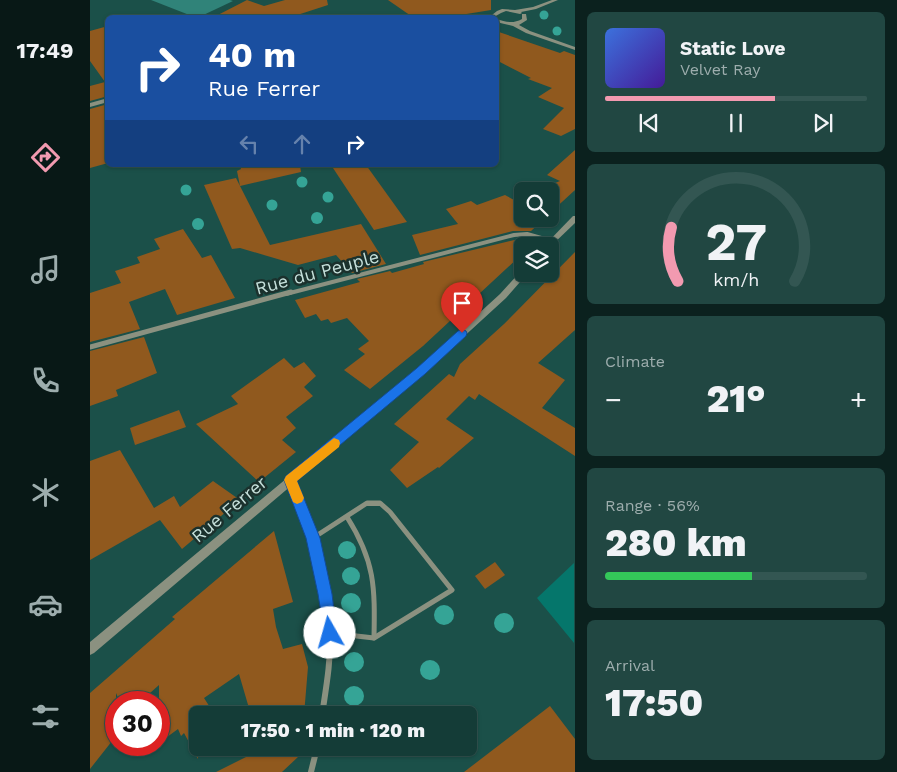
<!DOCTYPE html>
<meta charset="utf-8">
<style>
:root{--surface:#143c37;--page:#214742;--text:#f1f3f6;--muted:#9dadad;--line:#335652;--accent:#f29ab0}
body{margin:0;font-family:"Work Sans",sans-serif;background:var(--page);color:var(--text);height:100vh;display:flex;flex-direction:column;font-size:19px;white-space:nowrap}
*{box-sizing:border-box;margin:0}
p{font-size:16px;color:var(--muted)}
.icon{flex:none;width:28px;height:28px;fill:none;stroke:currentColor;stroke-width:2;stroke-linecap:round;stroke-linejoin:round}
.map{position:relative;flex:1;overflow:hidden}
.panel{display:flex;flex-direction:column;gap:12px;padding:12px;background:#0b211e;width:322px}
.panel>*{flex:none}
.hud{position:absolute;left:15px;top:15px;width:394px;height:152px;border-radius:8px;box-shadow:0 1px 4px #0004,0 0 0 1px var(--line);background:#1a4fa0;color:#fff;overflow:hidden}
.controls{position:absolute;left:424px;top:182px;display:grid;gap:10px}
.controls a{display:grid;place-items:center;width:45px;height:45px;border-radius:8px;background:var(--surface);box-shadow:0 1px 4px #0004,0 0 0 1px var(--line);font-size:25px}
.speed{position:absolute;left:15px;top:691px;display:flex;gap:10px;font-size:25px;font-weight:700;text-align:center}
.speed>*{display:grid;place-content:center;width:65px;height:65px;border-radius:50%;background:var(--surface);box-shadow:0 1px 4px #0004,0 0 0 1px var(--line);line-height:1}
.speed .limit{border:8px solid #d22;background:#fff;color:#111}
.pin{position:absolute;display:grid;place-items:center;width:42px;height:42px;color:#fff;margin:-51px -21px;border-radius:50% 50% 50% 0;rotate:-45deg;box-shadow:0 0 5px #0007}
.pin .icon{rotate:45deg}
.me{position:absolute;width:55px;margin:-28px;rotate:353deg;stroke-linejoin:round;filter:drop-shadow(0 0 4px #0008)}
.turn{display:flex;align-items:center;gap:18px;height:105px;padding:0 20px;font-size:22px}
.turn .icon{width:65px;height:65px;stroke-width:2.5}
.turn b{display:block;font-size:35px;line-height:42px}
.lanes{display:flex;align-items:center;height:48px;padding:0 20px;background:#0003;justify-content:center;gap:25px;direction:ltr}
.lanes .off{opacity:.35}
.big{font-size:38px;font-weight:800;line-height:1.1}
.panel .card{flex:1;display:flex;flex-direction:column;justify-content:center;gap:8px;min-width:0;padding:0 18px;border-radius:8px;background:var(--page)}
.panel .dial{align-items:center;gap:0}
.dial svg{height:130px;overflow:visible;fill:none;stroke:var(--line);stroke-width:7;stroke-linecap:round;text-anchor:middle}
.dial text{fill:var(--text);stroke:none}
.song{display:flex;align-items:center;gap:15px}
.cover{width:60px;height:60px;border-radius:8px;background:linear-gradient(135deg,hsl(220 70% 55%),hsl(260 70% 35%))}
.played{height:5px;border-radius:2px;background:linear-gradient(90deg,var(--accent) 65%,var(--line) 65%)}
.keys{display:flex;justify-content:space-around;direction:ltr}
.heat{display:flex;justify-content:space-between;align-items:center;font-size:28px;direction:ltr}
.charge{height:8px;border-radius:4px;background:linear-gradient(90deg,#34c759 56%,var(--line) 0)}
.trip{position:absolute;left:99px;top:706px;width:288px;height:50px;border-radius:8px;background:var(--surface);box-shadow:0 1px 4px #0004,0 0 0 1px var(--line);font-weight:800;line-height:50px;text-align:center}
main{display:flex;flex:1;min-height:0}
.tab-bar{display:flex;flex-direction:column;width:90px;justify-content:space-around;align-items:center;background:#081816;color:var(--muted)}
.tab-bar .icon{width:35px;height:35px}
.tab-bar .active{color:var(--accent)}
.tab-bar b{font-size:22px;color:var(--text)}
.map>svg:first-child{display:block}
.green{fill:#05766b}
.forest{fill:#308379}
.building{fill:#90591e}
.lines{fill:none;stroke-linecap:round;stroke-linejoin:round}
.service-far1{stroke:#8b9180;stroke-width:4}
.service{stroke:#8b9180;stroke-width:5}
.minor-far2{stroke:#8b9180;stroke-width:4}
.minor-far1{stroke:#8b9180;stroke-width:5}
.minor{stroke:#8b9180;stroke-width:6}
.tertiary{fill:#8b9180;fill-rule:evenodd}
.tree{fill:#35a496}
.route{fill:#1a73e8;stroke:#114b97}
.slow{fill:#f59e0b}
.labels{text-anchor:middle;dominant-baseline:central;stroke-width:5;stroke-linejoin:round;paint-order:stroke}
.street-label{font-size:18px;fill:#c5dfda;stroke:#1b312d}
</style>
<main>
<nav class="tab-bar">
<b>17:49</b>
<svg class="icon active" aria-label="directions" viewBox="0 0 24 24"><path d="M12 3l9 9-9 9-9-9zM9 14v-3h6M13 9l2 2-2 2"/></svg>
<svg class="icon" aria-label="music" viewBox="0 0 24 24"><path d="M9 18V5l10-2v13"/><circle cx="6" cy="18" r="3"/><circle cx="16" cy="16" r="3"/></svg>
<svg class="icon" aria-label="phone" viewBox="0 0 24 24"><path d="M5 4h4l2 5-3 2q2 4 5 5l2-3 5 2v4C11 20 4 13 5 4z"/></svg>
<svg class="icon" aria-label="climate" viewBox="0 0 24 24"><path d="M12 3v18M4 7l16 10M4 17L20 7"/></svg>
<svg class="icon" aria-label="car" viewBox="0 0 24 24"><path d="M5 17H2v-5l4-1 3-4h7l3 4 3 1v5h-3M9 17h6M6 11h13"/><circle cx="7" cy="17" r="2"/><circle cx="17" cy="17" r="2"/></svg>
<svg class="icon" aria-label="filters" viewBox="0 0 24 24"><path d="M4 7h16M4 17h16"/><circle cx="9" cy="7" r="2"/><circle cx="15" cy="17" r="2"/></svg>
</nav>
<div class="map">
<svg width="485" height="772" viewBox="0 0 485 772">
<rect width="100%" height="100%" fill="#1b5049"/>
<polygon class="green" points="484,563 484,643 447,598"/>
<polygon class="forest" points="61,0 140,0 143,1 107,18"/>
<g class="building">
<polygon points="157,0 174,6 195,0 237,0 238,5 198,18 122,18"/>
<polygon points="298,0 401,0 401,10 352,18 324,18"/>
<polygon points="18,26 18,96 0,101 0,86 15,82 0,61 0,31"/>
<polygon points="406,31 470,53 474,51 485,55 485,129 471,136 453,129 474,108 448,97 462,88 438,79 441,78 406,60"/>
<polygon points="18,104 18,163 0,168 0,109"/>
<polygon points="485,150 485,190 460,213 460,191 445,191 470,181 457,175"/>
<polygon points="150,165 210,165 211,172 150,186 180,245 271,224 296,264 262,273 246,255 208,265 150,248 142,249 114,185 146,178 150,186 147,171 151,169"/>
<polygon points="241,165 276,165 317,222 284,230"/>
<polygon points="415,195 424,200 432,197 432,219 454,219 441,231 423,231 330,255 322,235 368,224 356,209 381,201 387,205"/>
<polygon points="93,229 112,258 121,255 145,298 87,315 75,289 39,302 50,329 0,342 0,293 31,283 25,271 50,263 47,257 70,249 64,239"/>
<polygon points="433,238 430,241 432,247 430,256 333,346 280,389 254,370 275,354 268,349 279,341 257,318 241,323 238,319 231,321 226,314 215,318 205,300 270,282 267,279 300,271 302,273 334,264 333,262"/>
<polygon points="485,252 485,330 448,363 475,380 452,408 485,428 485,456 389,394 385,400 379,396 356,419 384,438 349,468 348,467 317,488 300,470 329,442 304,424 359,374 364,377 370,364 414,324"/>
<polygon points="54,337 67,373 26,390 28,396 0,406 0,351"/>
<polygon points="194,358 204,368 214,362 226,376 214,387 223,396 196,417 206,428 192,440 206,452 169,482 106,424 148,404 141,396"/>
<polygon points="89,410 96,427 45,445 40,428"/>
<polygon points="30,450 64,508 84,496 90,507 123,481 150,500 92,549 70,520 0,560 0,461"/>
<polygon points="184,531 203,602 183,609 186,627 193,649 212,644 218,667 214,715 161,715 149,674 114,698 125,715 108,715 108,759 94,733 91,736 88,729 69,743 69,685 50,702 30,702 26,693 26,736 0,769 0,693 85,619 82,617"/>
<polygon points="405,562 415,575 395,589 385,576"/>
<polygon points="460,706 485,739 485,772 374,772"/>
<polygon points="155,748 203,748 208,757 192,772 126,772 158,756"/>
</g>
<g class="lines">
<polyline class="service-far1" points="276,504 291,504"/>
<g class="service">
<path d="M257,517c28,44 28,70 27,121"/>
<polyline points="223,538 277,503 290,503 300,512 362,590 284,638 240,633"/>
</g>
<polyline class="minor-far2" points="196,294 424,235 437,234 462,241"/>
<g class="minor-far1">
<polyline points="0,347 201,292"/>
<polyline points="200,480 209,504"/>
</g>
<g class="minor">
<path d="M209,503c15,42 30,85 31,131 1,27 -4,54 -8,81"/>
<polyline points="221,772 227,748"/>
</g>
<g class="tertiary">
<polygon points="462,0 468,0 446,9 431,12 432,13 430,14 416,11 411,13 404,17 391,18 402,15 407,11 412,9 425,10 443,7"/>
<path d="M432,14h4l1,6 -8,5 11,6 45,16v3l-49,-17 -13,-7 -17,-4v-3c10,3 17,5 26,0z"/>
<polygon points="18,98 18,102 0,107 0,103"/>
<polygon points="483,216 485,216 485,223 460,247 454,246"/>
<polygon points="430,272 432,272 432,274 437,274 416,298 334,373 4,653 0,655 0,642 328,369 410,294"/>
</g>
</g>
<g class="tree">
<circle cx="454" cy="15" r="4.5"/>
<circle cx="467" cy="31" r="4.5"/>
<circle cx="212" cy="182" r="5.5"/>
<circle cx="96" cy="190" r="5.5"/>
<circle cx="238" cy="197" r="5.5"/>
<circle cx="182" cy="205" r="5.5"/>
<circle cx="227" cy="218" r="6"/>
<circle cx="108" cy="224" r="6"/>
<circle cx="257" cy="550" r="9"/>
<circle cx="261" cy="576" r="9"/>
<circle cx="261" cy="603" r="10"/>
<circle cx="354" cy="615" r="10"/>
<circle cx="414" cy="623" r="10"/>
<circle cx="264" cy="662" r="10"/>
<circle cx="340" cy="670" r="10"/>
<circle cx="264" cy="696" r="10"/>
</g>
<polygon class="route" points="372,329 376,331 377,333 376,336 335,374 207,481 230,538 242,594 247,633 245,638 240,640 235,638 228,594 216,538 194,480 196,476 327,368 368,331"/>
<polygon class="slow" points="244,438 249,440 250,443 249,447 207,481 214,498 212,502 207,504 203,502 194,480 196,476"/>
<g class="labels">
<g class="street-label">
<text transform="translate(227 272) rotate(-15)">Rue du Peuple</text>
<text transform="translate(139 509) rotate(-40)">Rue Ferrer</text>
</g>
</g>
</svg>
<div class="controls">
<a><svg class="icon" aria-label="search" viewBox="0 0 24 24"><circle cx="10" cy="10" r="6"/><path d="M15 15l6 6"/></svg></a>
<a><svg class="icon" aria-label="layers" viewBox="0 0 24 24"><path d="M12 4l9 5-9 5-9-5zM3 14l9 5 9-5"/></svg></a>
</div>
<div class="speed"><div class="limit">30</div></div>
<div class="pin" style="left:372px;top:333px;background:#d93025"><svg class="icon" aria-label="arrive" viewBox="0 0 24 24"><path d="M6 21V4h12l-3 4 3 4H6"/></svg></div>
<svg class="me" style="left:240px;top:633px" viewBox="-20 -20 40 40"><circle r="19" fill="#fff"/><path d="M0-13L10 11 0 6-10 11z" fill="#1a73e8"/></svg>
<div class="trip">17:50 · 1 min · 120 m</div>
<div class="hud">
<div class="turn"><svg class="icon" aria-label="right" viewBox="0 0 24 24"><path d="M7 20v-9h11M14 6l5 5-5 5"/></svg><div><b>40 m</b>Rue Ferrer</div></div>
<div class="lanes"><svg class="icon off" aria-label="left" viewBox="0 0 24 24"><path d="M17 20v-9H6M10 6l-5 5 5 5"/></svg><svg class="icon off" aria-label="ahead" viewBox="0 0 24 24"><path d="M12 20V5M6 11l6-6 6 6"/></svg><svg class="icon" aria-label="right" viewBox="0 0 24 24"><path d="M7 20v-9h11M14 6l5 5-5 5"/></svg></div>
</div>
</div>
<section class="panel">
<div class="card">
<div class="song"><i class="cover"></i><div><b>Static Love</b><p>Velvet Ray</p></div></div>
<div class="played"></div>
<div class="keys"><svg class="icon" aria-label="previous" viewBox="0 0 24 24"><path d="M18 5L8 12l10 7zM5 5v14"/></svg><svg class="icon" aria-label="pause" viewBox="0 0 24 24"><path d="M8 5v14M16 5v14"/></svg><svg class="icon" aria-label="next" viewBox="0 0 24 24"><path d="M6 5l10 7-10 7zM19 5v14"/></svg></div>
</div>
<div class="card dial"><svg viewBox="0 0 100 80">
<path d="M14 69A42 42 0 1 1 86 69"/>
<path d="M14 69A42 42 0 0 1 10 36" stroke="#f29ab0"/>
<text x="50" y="56" font-size="32" font-weight="700">27</text>
<text x="50" y="72" font-size="11">km/h</text>
</svg></div>
<div class="card"><p>Climate</p>
<div class="heat"><a>−</a><b class="big">21°</b><a>+</a></div>
</div>
<div class="card"><p>Range · 56%</p><b class="big">280 km</b><div class="charge"></div></div>
<div class="card"><p>Arrival</p><b class="big">17:50</b></div>
</section>
</main>
